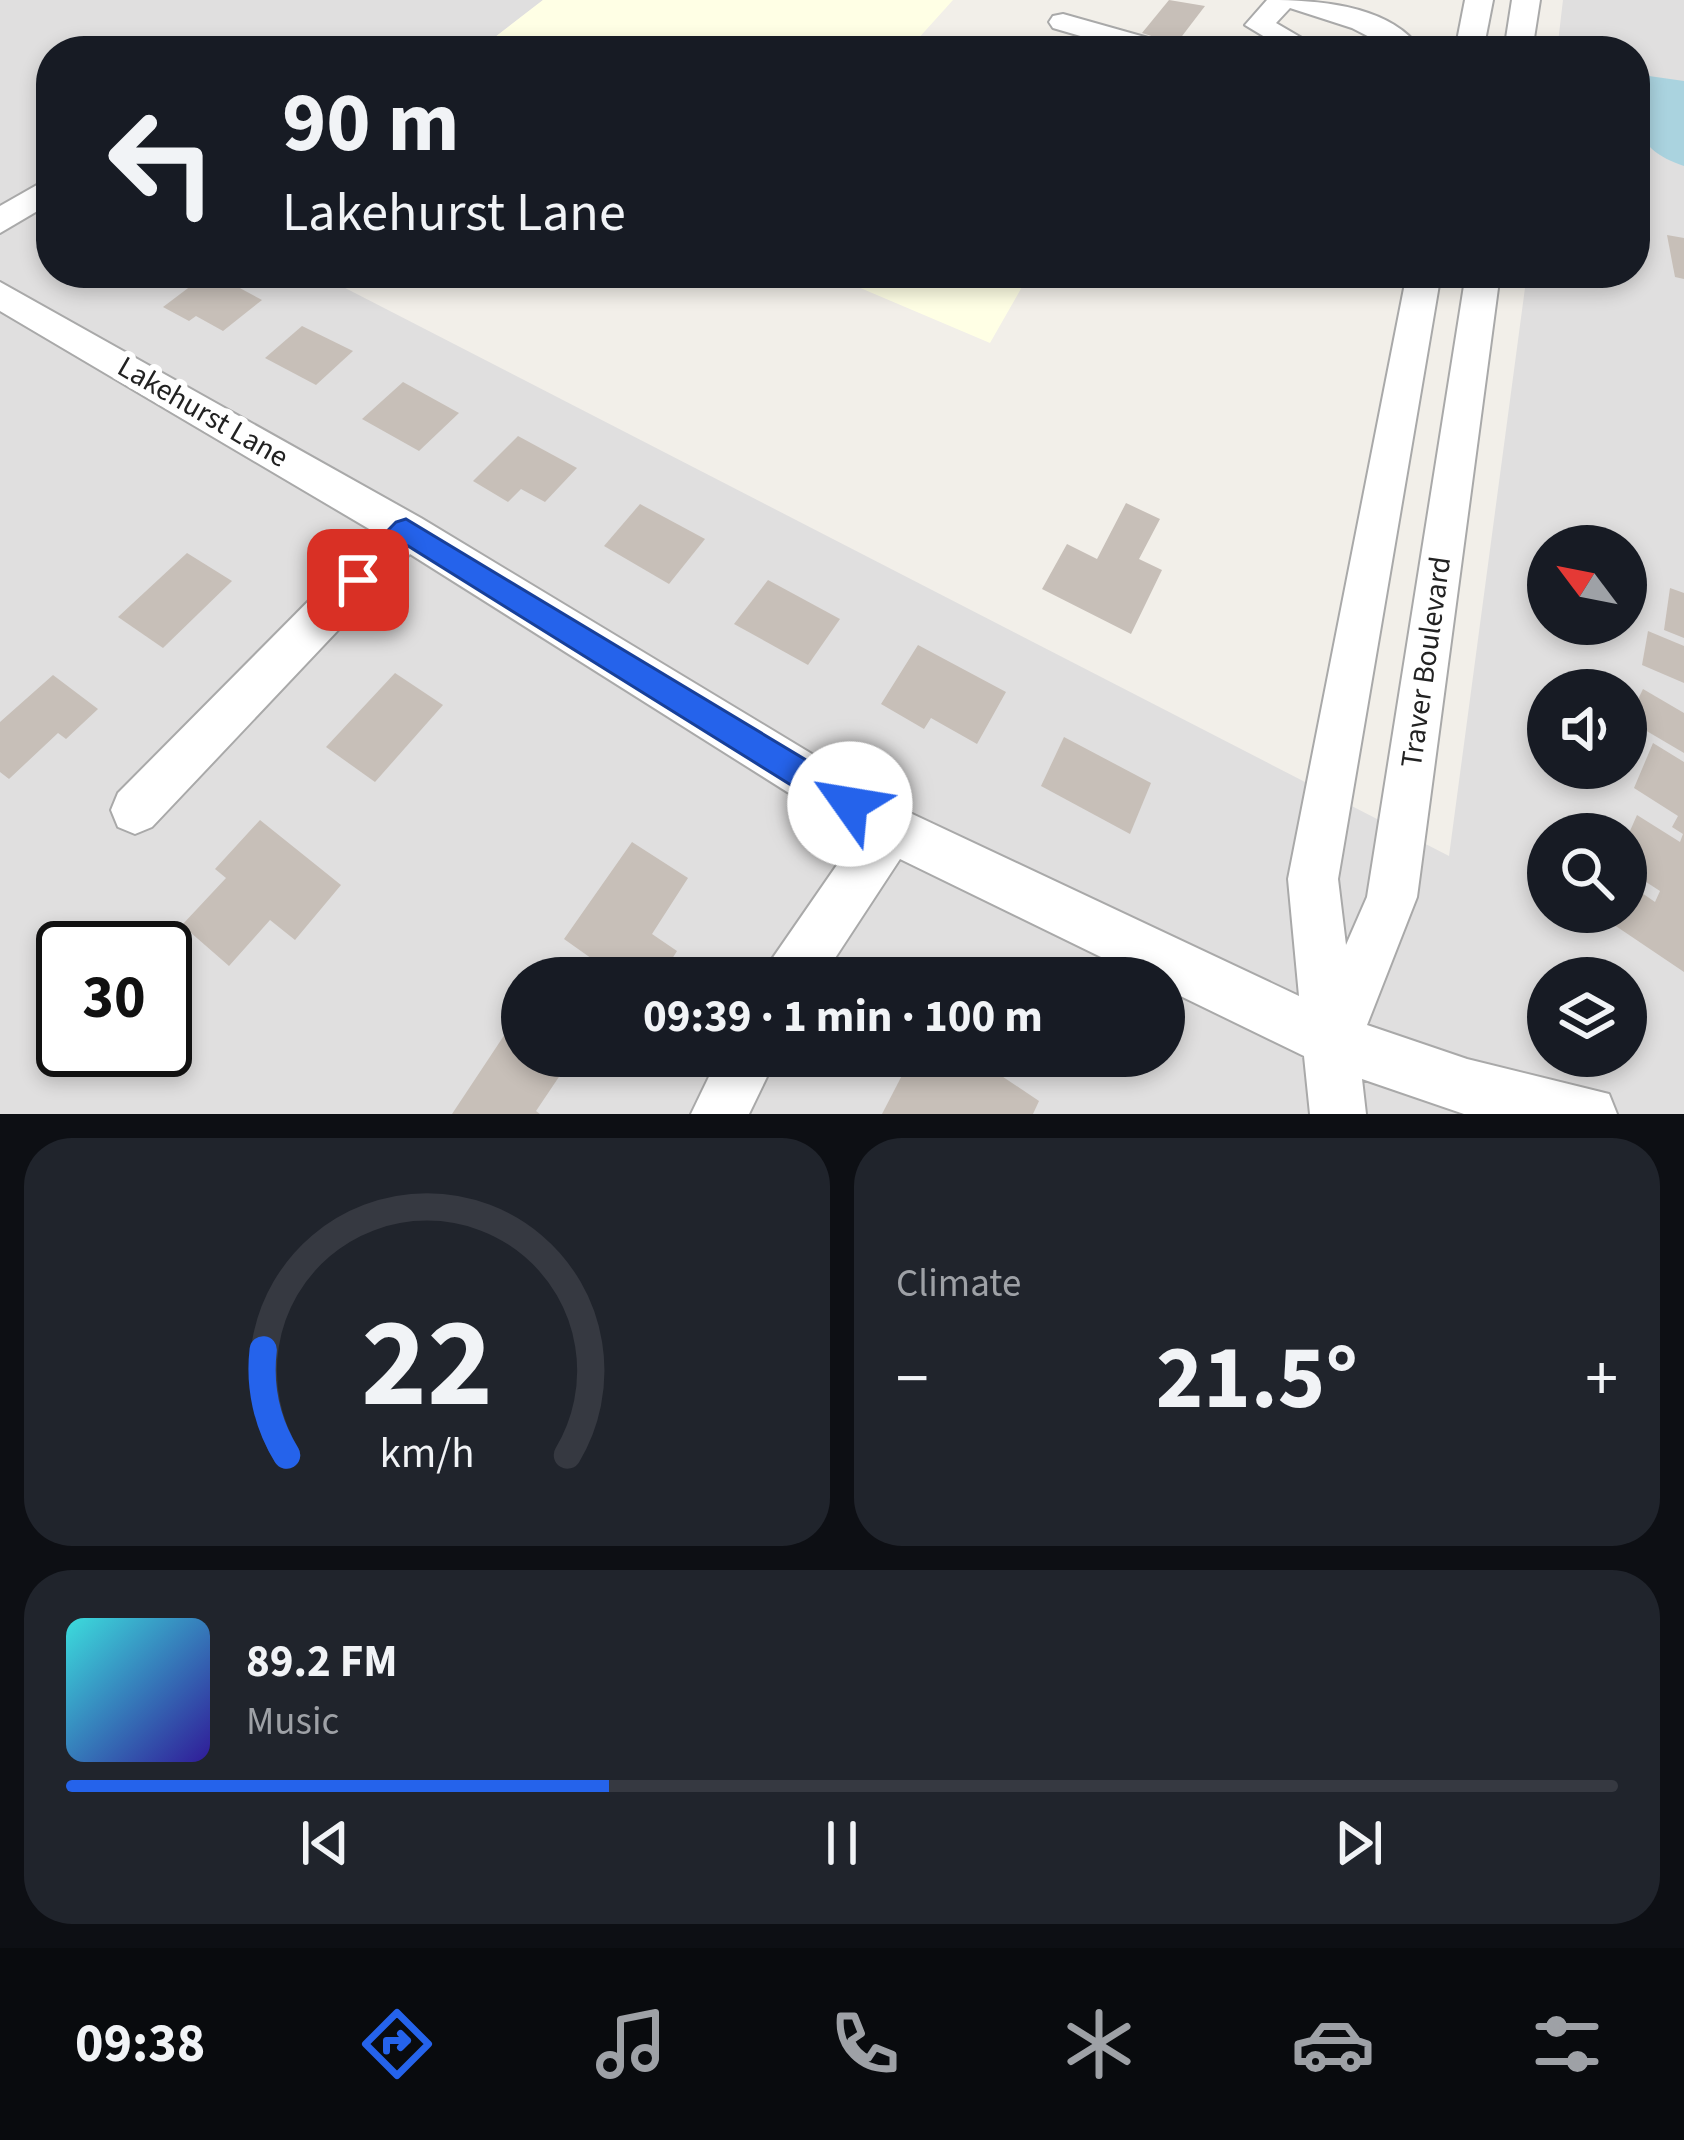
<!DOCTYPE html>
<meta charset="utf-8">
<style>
:root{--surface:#171b24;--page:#20242c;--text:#f1f3f6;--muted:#9ea1a6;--line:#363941;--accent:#2563eb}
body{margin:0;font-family:"Source Sans 3",sans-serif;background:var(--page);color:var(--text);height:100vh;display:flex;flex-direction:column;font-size:45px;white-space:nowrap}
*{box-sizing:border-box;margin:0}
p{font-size:39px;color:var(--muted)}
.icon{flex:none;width:66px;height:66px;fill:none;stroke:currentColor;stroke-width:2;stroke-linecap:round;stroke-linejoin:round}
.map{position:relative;height:1114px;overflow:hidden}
.sheet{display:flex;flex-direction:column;gap:24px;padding:24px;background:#0d0f14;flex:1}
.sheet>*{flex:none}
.hud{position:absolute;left:36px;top:36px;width:1614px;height:252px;border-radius:48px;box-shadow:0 6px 18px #0003;background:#171b24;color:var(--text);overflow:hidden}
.needle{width:78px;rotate:302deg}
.fabs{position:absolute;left:1527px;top:525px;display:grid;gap:24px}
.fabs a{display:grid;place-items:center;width:120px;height:120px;border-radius:50%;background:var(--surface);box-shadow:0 6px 18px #0003;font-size:60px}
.speed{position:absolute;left:36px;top:921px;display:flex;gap:24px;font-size:60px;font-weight:700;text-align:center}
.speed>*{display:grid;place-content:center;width:156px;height:156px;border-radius:50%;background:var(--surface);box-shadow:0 6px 18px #0003;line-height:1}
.speed .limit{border:6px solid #111;border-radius:18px;background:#fff;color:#111}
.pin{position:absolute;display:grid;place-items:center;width:102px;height:102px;color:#fff;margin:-51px;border-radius:24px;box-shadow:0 6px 18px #0006}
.me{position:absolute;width:132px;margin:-66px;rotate:302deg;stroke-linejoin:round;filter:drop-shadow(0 0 9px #0008)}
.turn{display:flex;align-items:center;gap:42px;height:252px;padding:0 48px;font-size:54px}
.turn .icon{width:156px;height:156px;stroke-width:2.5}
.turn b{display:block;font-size:84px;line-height:102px}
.big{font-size:90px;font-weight:700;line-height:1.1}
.sheet .tile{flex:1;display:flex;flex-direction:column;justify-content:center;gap:18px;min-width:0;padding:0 42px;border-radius:48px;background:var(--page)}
.sheet .dial{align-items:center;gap:0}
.dial svg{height:312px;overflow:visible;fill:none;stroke:var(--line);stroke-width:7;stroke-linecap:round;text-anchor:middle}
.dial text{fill:var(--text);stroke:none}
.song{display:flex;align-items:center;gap:36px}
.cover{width:144px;height:144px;border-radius:18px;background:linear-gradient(135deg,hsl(180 70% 55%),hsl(250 70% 35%))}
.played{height:12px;border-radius:6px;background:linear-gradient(90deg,var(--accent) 35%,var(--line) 35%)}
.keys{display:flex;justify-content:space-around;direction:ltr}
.heat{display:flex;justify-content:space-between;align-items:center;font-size:66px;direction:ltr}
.sheet .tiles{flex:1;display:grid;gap:24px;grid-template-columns:1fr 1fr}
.tile:last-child{grid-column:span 2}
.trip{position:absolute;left:501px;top:957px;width:684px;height:120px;border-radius:60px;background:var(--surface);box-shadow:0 6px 18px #0003;font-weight:700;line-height:120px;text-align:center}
.dock{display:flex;height:192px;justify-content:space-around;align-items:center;background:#090b0e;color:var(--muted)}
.dock .icon{width:84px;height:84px}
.dock .on{color:var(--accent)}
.dock b{font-size:54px;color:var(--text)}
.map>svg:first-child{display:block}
.residential{fill:#e0dfdf;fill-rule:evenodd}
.education{fill:#ffffe5}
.water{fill:#aad3df}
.building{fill:#c7bfb8}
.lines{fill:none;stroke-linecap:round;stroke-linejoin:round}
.minor-casing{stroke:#a9a9a9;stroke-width:4}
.minor{fill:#fff;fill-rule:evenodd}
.route{fill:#2563eb;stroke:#184099;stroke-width:3}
.labels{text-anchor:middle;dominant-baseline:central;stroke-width:12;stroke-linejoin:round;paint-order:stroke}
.street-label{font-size:30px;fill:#222;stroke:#fff}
</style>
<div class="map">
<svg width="1684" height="1114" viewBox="0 0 1684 1114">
<rect width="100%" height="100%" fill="#f2efe9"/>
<path class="residential" d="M0,0h543l-66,51h-426v222h265l1133,583 78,-583h108v-222h-78l6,-51h121v1114h-1684zM1548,546h78v78h-78zM1548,690h78v78h-78zM1548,834h78v78h-78zM63,948h102v102h-102zM522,978h642v78h-642zM1548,978h78v78h-78z"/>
<g class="education">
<polygon points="543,0 953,0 907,51 477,51"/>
<polygon points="825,273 1030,273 990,343"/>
</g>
<path class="water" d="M1635,74l49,7v85c-52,-18 -49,-43 -49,-92z"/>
<g class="building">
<polygon points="1169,0 1205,6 1176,44 1142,33"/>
<polygon points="1667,235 1684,238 1684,279 1675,277"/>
<polygon points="208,273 212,273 262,300 223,331 196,316 189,321 163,307"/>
<polygon points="302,326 353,351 316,385 265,358"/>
<polygon points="403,382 459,413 419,451 362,419"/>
<polygon points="518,436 577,468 545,502 521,489 508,502 473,481"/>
<polygon points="1126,503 1160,519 1139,559 1162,570 1131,634 1042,589 1067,544 1097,559"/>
<polygon points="640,504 705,539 669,584 604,546"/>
<polygon points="187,553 232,581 163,648 118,617"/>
<polygon points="768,580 840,619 808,665 734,624"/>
<polygon points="1670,588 1684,593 1684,638 1664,630"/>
<polygon points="1648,631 1684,646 1684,683 1642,665"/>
<polygon points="918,645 1006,692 977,744 931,718 924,729 881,704"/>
<polygon points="395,673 443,705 375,782 326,747"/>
<polygon points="53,675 98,709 66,739 58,733 9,779 0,772 0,722"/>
<polygon points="1643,689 1684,713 1684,753 1628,720"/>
<polygon points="1064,737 1151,783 1130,834 1041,786"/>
<polygon points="1653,743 1684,762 1684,972 1595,912 1626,912 1626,882 1655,902 1660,891 1626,869 1626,840 1637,815 1680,842 1683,834 1672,827 1678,816 1634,788"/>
<polygon points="260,820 341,885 295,940 270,920 229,966 182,925 226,878 215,869"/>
<polygon points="632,842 688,878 652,934 677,951 660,978 619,978 564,939"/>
<polygon points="519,1013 522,1056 573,1056 536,1111 540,1114 452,1114"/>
<polygon points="912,1056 972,1056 1039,1101 1033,1114 882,1114"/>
</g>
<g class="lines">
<g class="minor-casing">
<g id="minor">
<path d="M1267,0c47,0 114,4 148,42l-6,9h-28l4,-6 -33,-17 -62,-20 -14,15 48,28h-36l-43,-26z"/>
<polygon points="1465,0 1493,0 1483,51 1455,51"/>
<polygon points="1512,0 1540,0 1532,51 1504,51"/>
<polygon points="1063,14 1173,45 1177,51 1132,51 1053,28 1049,22 1053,16"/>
<polygon points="51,177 51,203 0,233 0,206"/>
<polygon points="1407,273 1441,273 1338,879 1346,945 1367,897 1466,273 1500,273 1417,897 1367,1025 1467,1059 1609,1094 1617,1114 1464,1114 1362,1079 1366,1114 1310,1114 1304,1056 1164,988 1164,978 1144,978 900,859 822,978 764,978 772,959 857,836 410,554 152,827 135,834 118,827 111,810 118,793 376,533 0,311 0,282 421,518 908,812 1299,996 1288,879"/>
<polygon points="719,1056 777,1056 749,1114 691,1114"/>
</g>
</g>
<use href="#minor" class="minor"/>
</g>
<polygon class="route" points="406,519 861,793 866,804 861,815 850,820 839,815 408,546 367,588 348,588 344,580 348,571 396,522"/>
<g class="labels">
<g class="street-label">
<text transform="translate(203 412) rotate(30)">Lakehurst Lane</text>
<text transform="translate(1426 662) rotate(-82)">Traver Boulevard</text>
</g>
</g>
</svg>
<div class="fabs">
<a><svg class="needle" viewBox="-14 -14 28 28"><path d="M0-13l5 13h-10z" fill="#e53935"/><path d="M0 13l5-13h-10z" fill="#9ea1a6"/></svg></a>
<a><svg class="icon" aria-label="sound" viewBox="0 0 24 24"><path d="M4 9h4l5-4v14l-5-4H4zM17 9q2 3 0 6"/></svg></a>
<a><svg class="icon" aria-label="search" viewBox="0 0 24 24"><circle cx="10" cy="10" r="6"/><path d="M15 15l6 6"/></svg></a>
<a><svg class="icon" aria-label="layers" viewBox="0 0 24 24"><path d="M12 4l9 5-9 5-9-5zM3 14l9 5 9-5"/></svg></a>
</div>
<div class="speed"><div class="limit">30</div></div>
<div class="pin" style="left:358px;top:580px;background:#d93025"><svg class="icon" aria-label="arrive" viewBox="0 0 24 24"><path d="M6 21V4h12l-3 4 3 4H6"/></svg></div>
<svg class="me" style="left:850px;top:804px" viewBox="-20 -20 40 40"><circle r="19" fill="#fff"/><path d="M0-13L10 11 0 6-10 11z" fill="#2563eb"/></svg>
<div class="trip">09:39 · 1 min · 100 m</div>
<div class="hud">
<div class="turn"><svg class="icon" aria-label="left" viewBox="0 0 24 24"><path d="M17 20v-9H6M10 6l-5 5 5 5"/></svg><div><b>90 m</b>Lakehurst Lane</div></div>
</div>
</div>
<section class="sheet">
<div class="tiles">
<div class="tile dial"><svg viewBox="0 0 100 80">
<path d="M14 69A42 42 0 1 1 86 69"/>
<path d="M14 69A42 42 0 0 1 8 42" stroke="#2563eb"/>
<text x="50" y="56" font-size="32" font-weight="700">22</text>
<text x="50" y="72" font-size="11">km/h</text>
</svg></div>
<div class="tile"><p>Climate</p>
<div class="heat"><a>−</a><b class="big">21.5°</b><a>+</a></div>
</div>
<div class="tile">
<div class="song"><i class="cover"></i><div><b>89.2 FM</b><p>Music</p></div></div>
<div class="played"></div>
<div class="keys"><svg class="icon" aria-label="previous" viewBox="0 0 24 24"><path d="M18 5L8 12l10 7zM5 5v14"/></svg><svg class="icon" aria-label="pause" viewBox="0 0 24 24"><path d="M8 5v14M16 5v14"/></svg><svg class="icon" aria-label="next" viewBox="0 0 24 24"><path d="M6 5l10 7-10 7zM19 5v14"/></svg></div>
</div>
</div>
</section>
<nav class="dock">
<b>09:38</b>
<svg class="icon on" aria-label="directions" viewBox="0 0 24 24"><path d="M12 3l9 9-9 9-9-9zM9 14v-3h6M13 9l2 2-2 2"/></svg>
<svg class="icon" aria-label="music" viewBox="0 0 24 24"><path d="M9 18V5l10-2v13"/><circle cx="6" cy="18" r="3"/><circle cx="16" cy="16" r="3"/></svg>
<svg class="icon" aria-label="phone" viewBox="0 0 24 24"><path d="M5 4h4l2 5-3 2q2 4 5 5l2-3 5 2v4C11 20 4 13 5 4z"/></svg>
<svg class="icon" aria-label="climate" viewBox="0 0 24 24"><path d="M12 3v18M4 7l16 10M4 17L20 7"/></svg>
<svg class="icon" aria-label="car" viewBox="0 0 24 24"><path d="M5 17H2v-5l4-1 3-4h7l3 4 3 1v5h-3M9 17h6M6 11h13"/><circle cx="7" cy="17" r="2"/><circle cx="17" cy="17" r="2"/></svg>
<svg class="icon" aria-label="filters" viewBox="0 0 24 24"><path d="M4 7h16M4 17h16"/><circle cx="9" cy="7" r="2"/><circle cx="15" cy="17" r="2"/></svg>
</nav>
